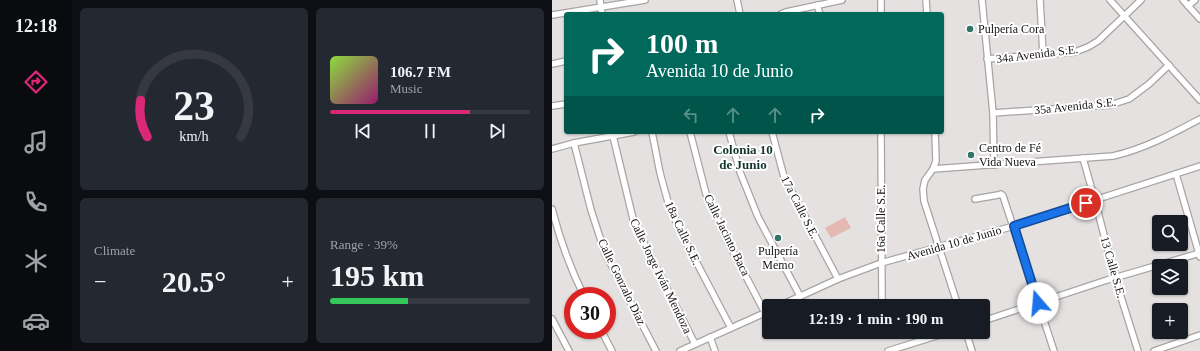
<!DOCTYPE html>
<meta charset="utf-8">
<style>
:root{--surface:#171b24;--page:#242831;--text:#f1f3f6;--muted:#9ea1a6;--line:#363941;--accent:#db2777}
body{margin:0;font-family:Georgia,serif;background:var(--page);color:var(--text);height:100vh;display:flex;flex-direction:column;font-size:15px;white-space:nowrap}
*{box-sizing:border-box;margin:0}
p{font-size:13px;color:var(--muted)}
.icon{flex:none;width:22px;height:22px;fill:none;stroke:currentColor;stroke-width:2;stroke-linecap:round;stroke-linejoin:round}
.map{position:relative;flex:1;overflow:hidden}
.drawer{display:flex;flex-direction:column;gap:8px;padding:8px;background:#0d0f14;width:480px}
.drawer>*{flex:none}
.banner{position:absolute;left:12px;top:12px;width:380px;height:122px;border-radius:4px;box-shadow:0 1px 3px #0004;background:#00695c;color:#fff;overflow:hidden}
.buttons{position:absolute;left:600px;top:215px;display:grid;gap:8px}
.buttons a{display:grid;place-items:center;width:36px;height:36px;border-radius:4px;background:var(--surface);box-shadow:0 1px 3px #0004;font-size:20px}
.speed{position:absolute;left:12px;top:287px;display:flex;gap:8px;font-size:20px;font-weight:700;text-align:center}
.speed>*{display:grid;place-content:center;width:52px;height:52px;border-radius:50%;background:var(--surface);box-shadow:0 1px 3px #0004;line-height:1}
.speed .limit{border:6px solid #d22;background:#fff;color:#111}
.pin{position:absolute;display:grid;place-items:center;width:34px;height:34px;color:#fff;margin:-17px;border:2px solid #fff;border-radius:50%;box-shadow:0 1px 4px #0007}
.me{position:absolute;width:44px;margin:-22px;rotate:342deg;stroke-linejoin:round;filter:drop-shadow(0 0 3px #0008)}
.turn{display:flex;align-items:center;gap:14px;height:84px;padding:0 16px;font-size:18px}
.turn .icon{width:52px;height:52px;stroke-width:2.5}
.turn b{display:block;font-size:28px;line-height:34px}
.lanes{display:flex;align-items:center;height:38px;padding:0 16px;background:#0003;justify-content:center;gap:20px;direction:ltr}
.lanes .off{opacity:.35}
.big{font-size:30px;font-weight:700;line-height:1.1}
.drawer .card{flex:1;display:flex;flex-direction:column;justify-content:center;gap:6px;min-width:0;padding:0 14px;border-radius:6px;background:var(--page)}
.drawer .dial{align-items:center;gap:0}
.dial svg{height:104px;overflow:visible;fill:none;stroke:var(--line);stroke-width:7;stroke-linecap:round;text-anchor:middle}
.dial text{fill:var(--text);stroke:none}
.song{display:flex;align-items:center;gap:12px}
.cover{width:48px;height:48px;border-radius:6px;background:linear-gradient(135deg,hsl(90 70% 55%),hsl(320 70% 35%))}
.played{height:4px;border-radius:2px;background:linear-gradient(90deg,var(--accent) 70%,var(--line) 70%)}
.keys{display:flex;justify-content:space-around;direction:ltr}
.heat{display:flex;justify-content:space-between;align-items:center;font-size:22px;direction:ltr}
.charge{height:6px;border-radius:3px;background:linear-gradient(90deg,#34c759 39%,var(--line) 0)}
.drawer .tiles{flex:1;display:grid;gap:8px;grid-template-columns:repeat(2,1fr)}
.trip{position:absolute;left:210px;top:299px;width:228px;height:40px;border-radius:4px;background:var(--surface);box-shadow:0 1px 3px #0004;font-weight:700;line-height:40px;text-align:center}
main{display:flex;flex:1;min-height:0}
.tabs{display:flex;flex-direction:column;width:72px;justify-content:space-around;align-items:center;background:#090b0e;color:var(--muted)}
.tabs .icon{width:28px;height:28px}
.tabs .selected{color:var(--accent)}
.tabs b{font-size:18px;color:var(--text)}
.map>svg:first-child{display:block}
.green{fill:#e3b9b1}
.lines{fill:none;stroke-linecap:round;stroke-linejoin:round}
.minor-casing{stroke:#a7a4a3;stroke-width:8}
.minor{stroke:#fff;stroke-width:5.5}
.route-casing{stroke:#114b97;stroke-width:10}
.route{stroke:#1a73e8;stroke-width:7}
.poi-dot{fill:#317569;stroke:#fff;stroke-width:1.5}
.labels{text-anchor:middle;dominant-baseline:central;stroke-width:4;stroke-linejoin:round;paint-order:stroke}
.poi-label{font-size:12px;fill:#141312;stroke:#fff;text-anchor:start}
.street-label{font-size:12px;fill:#141312;stroke:#fff}
.neighbourhood-label{font-size:13px;font-weight:bold;fill:#14352f;stroke:#fff}
</style>
<main>
<nav class="tabs">
<b>12:18</b>
<svg class="icon selected" aria-label="directions" viewBox="0 0 24 24"><path d="M12 3l9 9-9 9-9-9zM9 14v-3h6M13 9l2 2-2 2"/></svg>
<svg class="icon" aria-label="music" viewBox="0 0 24 24"><path d="M9 18V5l10-2v13"/><circle cx="6" cy="18" r="3"/><circle cx="16" cy="16" r="3"/></svg>
<svg class="icon" aria-label="phone" viewBox="0 0 24 24"><path d="M5 4h4l2 5-3 2q2 4 5 5l2-3 5 2v4C11 20 4 13 5 4z"/></svg>
<svg class="icon" aria-label="climate" viewBox="0 0 24 24"><path d="M12 3v18M4 7l16 10M4 17L20 7"/></svg>
<svg class="icon" aria-label="car" viewBox="0 0 24 24"><path d="M5 17H2v-5l4-1 3-4h7l3 4 3 1v5h-3M9 17h6M6 11h13"/><circle cx="7" cy="17" r="2"/><circle cx="17" cy="17" r="2"/></svg>
</nav>
<section class="drawer">
<div class="tiles">
<div class="card dial"><svg viewBox="0 0 100 80">
<path d="M14 69A42 42 0 1 1 86 69"/>
<path d="M14 69A42 42 0 0 1 9 41" stroke="#db2777"/>
<text x="50" y="56" font-size="32" font-weight="700">23</text>
<text x="50" y="72" font-size="11">km/h</text>
</svg></div>
<div class="card">
<div class="song"><i class="cover"></i><div><b>106.7 FM</b><p>Music</p></div></div>
<div class="played"></div>
<div class="keys"><svg class="icon" aria-label="previous" viewBox="0 0 24 24"><path d="M18 5L8 12l10 7zM5 5v14"/></svg><svg class="icon" aria-label="pause" viewBox="0 0 24 24"><path d="M8 5v14M16 5v14"/></svg><svg class="icon" aria-label="next" viewBox="0 0 24 24"><path d="M6 5l10 7-10 7zM19 5v14"/></svg></div>
</div>
<div class="card"><p>Climate</p>
<div class="heat"><a>−</a><b class="big">20.5°</b><a>+</a></div>
</div>
<div class="card"><p>Range · 39%</p><b class="big">195 km</b><div class="charge"></div></div>
</div>
</section>
<div class="map">
<svg width="648" height="351" viewBox="0 0 648 351">
<rect width="100%" height="100%" fill="#e5e1e1"/>
<polygon class="green" points="293,217 299,228 279,238 273,228"/>
<g class="lines">
<g class="minor-casing">
<g id="minor">
<polyline points="48,0 50,14"/>
<polyline points="185,0 188,14"/>
<polyline points="374,0 375,14"/>
<polyline points="430,0 441,113 442,165"/>
<polyline points="488,0 491,54"/>
<polyline points="558,0 648,100"/>
<polyline points="631,0 648,19"/>
<polyline points="265,5 268,14"/>
<polyline points="636,6 643,0"/>
<polyline points="229,14 234,12 290,0"/>
<polyline points="329,14 329,0"/>
<polyline points="0,15 93,0"/>
<polyline points="435,59 523,52 536,47 546,41 589,0"/>
<polyline points="0,64 14,61"/>
<polyline points="0,106 14,104"/>
<polyline points="441,113 558,105 577,99 597,84 617,65"/>
<polyline points="100,132 108,173 116,202 128,231 179,328"/>
<polyline points="138,132 154,194 175,240 213,313"/>
<polyline points="177,132 188,172 206,217 248,296"/>
<polyline points="220,132 232,177 286,279"/>
<polyline points="329,132 330,306"/>
<polyline points="383,132 384,161 381,169 373,180 371,189 372,201 406,306"/>
<polyline points="61,136 82,223 143,344"/>
<polyline points="22,143 39,210 53,253 104,351"/>
<polyline points="0,149 22,143 82,132"/>
<polyline points="531,158 545,208 563,278 586,351"/>
<path d="M381,169l180,-13c31,-7 59,-22 87,-37"/>
<polyline points="624,174 648,257"/>
<polyline points="423,199 446,195 449,194 451,196 502,351"/>
<path d="M0,209c8,31 18,59 32,87"/>
<polyline points="227,306 286,279 329,263 462,226 648,166"/>
<polyline points="0,319 17,351"/>
<polyline points="431,321 555,280 648,253"/>
<polyline points="49,330 60,351"/>
<polyline points="330,332 330,335"/>
<polyline points="414,332 420,351"/>
<polyline points="158,337 163,351"/>
<polyline points="128,351 217,311"/>
<polyline points="336,351 397,332"/>
<polyline points="602,351 648,335"/>
</g>
</g>
<use href="#minor" class="minor"/>
</g>
<g class="lines">
<g class="route-casing">
<polyline id="route" points="486,303 462,226 534,203"/>
</g>
<use href="#route" class="route"/>
</g>
<g class="poi-dot">
<circle cx="418" cy="29" r="4"/>
<circle cx="419" cy="155" r="4"/>
<circle cx="226" cy="238" r="4"/>
</g>
<g class="labels">
<g class="poi-label">
<text x="426" y="29">Pulpería Cora</text>
<text x="427" y="148">Centro de Fé<tspan x="427" dy="14">Vida Nueva</tspan></text>
<text x="226" y="251" text-anchor="middle">Pulpería<tspan x="226" dy="14">Memo</tspan></text>
</g>
<g class="street-label">
<text transform="translate(485 54) rotate(-7)">34a Avenida S.E.</text>
<text transform="translate(523 106) rotate(-6)">35a Avenida S.E.</text>
<text transform="translate(248 207) rotate(63)">17a Calle S.E.</text>
<text transform="translate(329 219) rotate(-90)">16a Calle S.E.</text>
<text transform="translate(131 233) rotate(65)">18a Calle S.E.</text>
<text transform="translate(175 235) rotate(64)">Calle Jacinto Baca</text>
<text transform="translate(402 243) rotate(-16)">Avenida 10 de Junio</text>
<text transform="translate(561 267) rotate(74)">13 Calle S.E.</text>
<text transform="translate(109 276) rotate(64)">Calle Jorge Iván Mendoza</text>
<text transform="translate(70 282) rotate(64)">Calle Gonzalo Díaz</text>
</g>
<g class="neighbourhood-label">
<text x="191" y="149">Colonia 10<tspan x="191" dy="15">de Junio</tspan></text>
</g>
</g>
</svg>
<div class="buttons">
<a><svg class="icon" aria-label="search" viewBox="0 0 24 24"><circle cx="10" cy="10" r="6"/><path d="M15 15l6 6"/></svg></a>
<a><svg class="icon" aria-label="layers" viewBox="0 0 24 24"><path d="M12 4l9 5-9 5-9-5zM3 14l9 5 9-5"/></svg></a>
<a>+</a>
</div>
<div class="speed"><div class="limit">30</div></div>
<div class="pin" style="left:534px;top:203px;background:#d93025"><svg class="icon" aria-label="arrive" viewBox="0 0 24 24"><path d="M6 21V4h12l-3 4 3 4H6"/></svg></div>
<svg class="me" style="left:486px;top:303px" viewBox="-20 -20 40 40"><circle r="19" fill="#fff"/><path d="M0-13L10 11 0 6-10 11z" fill="#1a73e8"/></svg>
<div class="trip">12:19 · 1 min · 190 m</div>
<div class="banner">
<div class="turn"><svg class="icon" aria-label="right" viewBox="0 0 24 24"><path d="M7 20v-9h11M14 6l5 5-5 5"/></svg><div><b>100 m</b>Avenida 10 de Junio</div></div>
<div class="lanes"><svg class="icon off" aria-label="left" viewBox="0 0 24 24"><path d="M17 20v-9H6M10 6l-5 5 5 5"/></svg><svg class="icon off" aria-label="ahead" viewBox="0 0 24 24"><path d="M12 20V5M6 11l6-6 6 6"/></svg><svg class="icon off" aria-label="ahead" viewBox="0 0 24 24"><path d="M12 20V5M6 11l6-6 6 6"/></svg><svg class="icon" aria-label="right" viewBox="0 0 24 24"><path d="M7 20v-9h11M14 6l5 5-5 5"/></svg></div>
</div>
</div>
</main>
